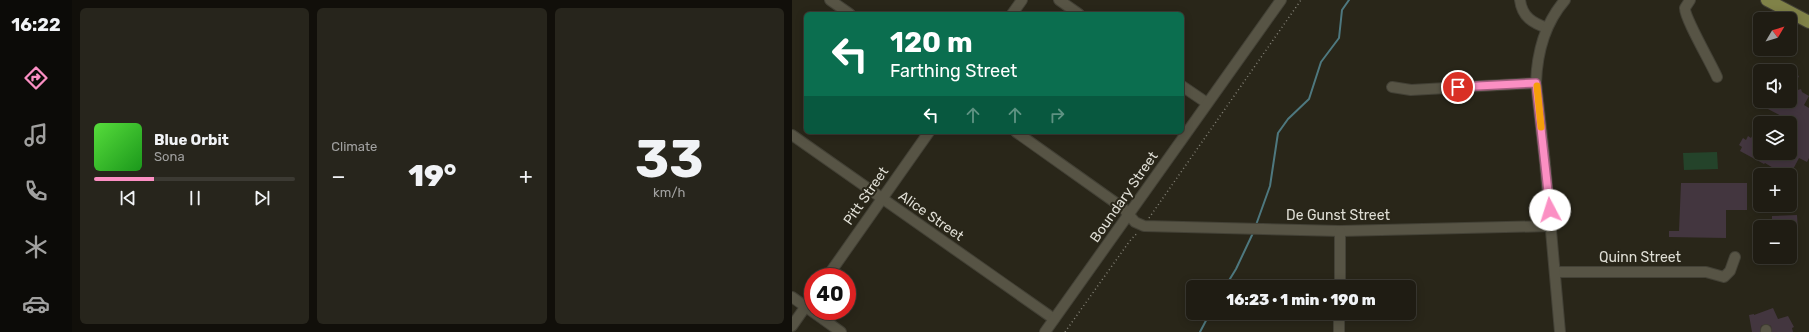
<!DOCTYPE html>
<meta charset="utf-8">
<style>
:root{--surface:#1f1c13;--page:#27251c;--text:#f1f3f6;--muted:#a1a1a0;--line:#3c3a33;--accent:#fb8fc3}
body{margin:0;font-family:Rubik,sans-serif;background:var(--page);color:var(--text);height:100vh;display:flex;flex-direction:column;font-size:15px;white-space:nowrap}
*{box-sizing:border-box;margin:0}
p{font-size:13px;color:var(--muted)}
.icon{flex:none;width:22px;height:22px;fill:none;stroke:currentColor;stroke-width:2;stroke-linecap:round;stroke-linejoin:round}
.map{position:relative;flex:1;overflow:hidden}
.side{display:flex;flex-direction:column;gap:8px;padding:8px;background:#110f0a;width:720px}
.side>*{flex:none}
.guide{position:absolute;left:12px;top:12px;width:380px;height:122px;border-radius:6px;box-shadow:0 2px 10px #0003,0 0 0 1px var(--line);background:#0b6e4f;color:#fff;overflow:hidden}
.needle{width:26px;rotate:52deg}
.buttons{position:absolute;left:961px;top:12px;display:grid;gap:8px}
.buttons a{display:grid;place-items:center;width:44px;height:44px;border-radius:6px;background:var(--surface);box-shadow:0 2px 10px #0003,0 0 0 1px var(--line);font-size:20px}
.speed{position:absolute;left:12px;top:268px;display:flex;gap:8px;font-size:20px;font-weight:700;text-align:center}
.speed>*{display:grid;place-content:center;width:52px;height:52px;border-radius:50%;background:var(--surface);box-shadow:0 2px 10px #0003,0 0 0 1px var(--line);line-height:1}
.speed .limit{border:6px solid #d22;background:#fff;color:#111}
.pin{position:absolute;display:grid;place-items:center;width:34px;height:34px;color:#fff;margin:-17px;border:2px solid #fff;border-radius:50%;box-shadow:0 1px 4px #0007}
.me{position:absolute;width:44px;margin:-22px;rotate:355deg;stroke-linejoin:round;filter:drop-shadow(0 0 3px #0008)}
.turn{display:flex;align-items:center;gap:14px;height:84px;padding:0 20px;font-size:18px}
.turn .icon{width:52px;height:52px;stroke-width:2.5}
.turn b{display:block;font-size:28px;line-height:34px}
.lanes{display:flex;align-items:center;height:38px;padding:0 20px;background:#0003;justify-content:center;gap:20px;direction:ltr}
.lanes .off{opacity:.35}
.big{font-size:30px;font-weight:800;line-height:1.1}
.side .card{flex:1;display:flex;flex-direction:column;justify-content:center;gap:6px;min-width:0;padding:0 14px;border-radius:6px;background:var(--page)}
.side .dial{align-items:center;gap:0}
.dial b{font-size:52px;line-height:1}
.song{display:flex;align-items:center;gap:12px}
.cover{width:48px;height:48px;border-radius:6px;background:linear-gradient(135deg,hsl(110 70% 55%),hsl(120 70% 35%))}
.played{height:4px;border-radius:2px;background:linear-gradient(90deg,var(--accent) 30%,var(--line) 30%)}
.keys{display:flex;justify-content:space-around;direction:ltr}
.heat{display:flex;justify-content:space-between;align-items:center;font-size:22px;direction:ltr}
.side .tiles{flex:1;display:grid;gap:8px;grid-template-columns:repeat(3,1fr)}
.trip{position:absolute;left:394px;top:280px;width:230px;height:40px;border-radius:6px;background:var(--surface);box-shadow:0 2px 10px #0003,0 0 0 1px var(--line);font-weight:800;line-height:40px;text-align:center}
main{display:flex;flex:1;min-height:0}
.tab-bar{display:flex;flex-direction:column;width:72px;justify-content:space-around;align-items:center;background:#0c0b08;color:var(--muted)}
.tab-bar .icon{width:28px;height:28px}
.tab-bar .current{color:var(--accent)}
.tab-bar b{font-size:18px;color:var(--text)}
.map>svg:first-child{display:block}
.green{fill:#24432a}
.lines{fill:none;stroke-linecap:round;stroke-linejoin:round}
.stream{stroke:#4e787f;stroke-width:2}
.building{fill:#43363f}
.minor-casing{stroke:#434136;stroke-width:12}
.major-casing{stroke:#434136;stroke-width:14}
.path{stroke:#848277;stroke-width:1.5;stroke-dasharray:1 3;stroke-linecap:butt}
.minor{stroke:#575445;stroke-width:10}
.major{stroke:#808248;stroke-width:12}
.route-casing{stroke:#a35d7f;stroke-width:10}
.route{stroke:#fb8fc3;stroke-width:7}
.slow{stroke:#f59e0b;stroke-width:7}
.labels{text-anchor:middle;dominant-baseline:central;stroke-width:4;stroke-linejoin:round;paint-order:stroke}
.street-label{font-size:14px;fill:#dfded5;stroke:#292619}
</style>
<main>
<nav class="tab-bar">
<b>16:22</b>
<svg class="icon current" aria-label="directions" viewBox="0 0 24 24"><path d="M12 3l9 9-9 9-9-9zM9 14v-3h6M13 9l2 2-2 2"/></svg>
<svg class="icon" aria-label="music" viewBox="0 0 24 24"><path d="M9 18V5l10-2v13"/><circle cx="6" cy="18" r="3"/><circle cx="16" cy="16" r="3"/></svg>
<svg class="icon" aria-label="phone" viewBox="0 0 24 24"><path d="M5 4h4l2 5-3 2q2 4 5 5l2-3 5 2v4C11 20 4 13 5 4z"/></svg>
<svg class="icon" aria-label="climate" viewBox="0 0 24 24"><path d="M12 3v18M4 7l16 10M4 17L20 7"/></svg>
<svg class="icon" aria-label="car" viewBox="0 0 24 24"><path d="M5 17H2v-5l4-1 3-4h7l3 4 3 1v5h-3M9 17h6M6 11h13"/><circle cx="7" cy="17" r="2"/><circle cx="17" cy="17" r="2"/></svg>
</nav>
<section class="side">
<div class="tiles">
<div class="card">
<div class="song"><i class="cover"></i><div><b>Blue Orbit</b><p>Sona</p></div></div>
<div class="played"></div>
<div class="keys"><svg class="icon" aria-label="previous" viewBox="0 0 24 24"><path d="M18 5L8 12l10 7zM5 5v14"/></svg><svg class="icon" aria-label="pause" viewBox="0 0 24 24"><path d="M8 5v14M16 5v14"/></svg><svg class="icon" aria-label="next" viewBox="0 0 24 24"><path d="M6 5l10 7-10 7zM19 5v14"/></svg></div>
</div>
<div class="card"><p>Climate</p>
<div class="heat"><a>−</a><b class="big">19°</b><a>+</a></div>
</div>
<div class="card dial"><b>33</b><p>km/h</p></div>
</div>
</section>
<div class="map">
<svg width="1017" height="332" viewBox="0 0 1017 332">
<rect width="100%" height="100%" fill="#292619"/>
<polygon class="green" points="925,152 926,169 892,170 891,153"/>
<g class="lines">
<g class="stream">
<polyline points="464,225 478,186 486,133 496,119 517,99 529,62 547,38 550,10 557,0"/>
<polyline points="433,287 444,269 461,233"/>
<polyline points="408,332 418,313"/>
</g>
</g>
<g class="building">
<polygon points="998,71 1007,76 999,92 1009,89 1010,92 1017,96 1012,105 1017,108 1017,158 1015,162 1007,158 998,175 993,175 973,163 972,164 948,151 950,147 947,145 951,138 954,140 956,136 959,138 968,122 968,153 989,153 994,156 996,153 998,153 998,123 991,123 993,118 974,108 977,101 998,101"/>
<polygon points="889,183 955,183 955,210 934,210 934,238 877,237 877,231 887,231"/>
<polygon points="1005,215 1006,231 998,231 998,227 980,227 980,216"/>
<polygon points="981,308 986,319 996,316 1002,327 1000,328 1001,332 980,332 979,326 974,324 969,326 968,332 960,332 957,315 962,314 962,315"/>
</g>
<g class="lines">
<g class="minor-casing">
<g id="minor">
<polyline points="38,0 58,14"/>
<polyline points="267,0 287,14"/>
<path d="M728,0c2,17 13,23 27,28"/>
<path d="M898,0c-1,2 -4,6 -5,8 -1,9 27,57 32,69"/>
<polyline points="220,14 230,0"/>
<polyline points="390,86 415,103"/>
<polyline points="600,87 619,90 744,83"/>
<polyline points="224,132 331,208 343,222 352,226 548,231 759,226"/>
<polyline points="0,135 262,319"/>
<polyline points="763,272 914,272 932,277 938,271 943,257"/>
<polyline points="35,277 137,132"/>
<polyline points="548,287 548,231"/>
<polyline points="0,297 49,332"/>
<polyline points="0,326 21,296"/>
<polyline points="974,330 974,332"/>
<polyline points="253,332 489,0"/>
<polyline points="547,332 547,313"/>
<path d="M768,332l-15,-169 -9,-80c1,-30 9,-60 29,-83"/>
</g>
</g>
<g class="major-casing">
<polyline id="major" points="975,0 1017,22"/>
</g>
<g class="path">
<polyline points="357,218 509,0"/>
<polyline points="273,332 337,242 346,232"/>
</g>
<use href="#minor" class="minor"/>
<use href="#major" class="major"/>
</g>
<g class="lines">
<g class="route-casing">
<polyline id="route" points="666,87 744,83 758,210"/>
</g>
<use href="#route" class="route"/>
<polyline class="slow" points="745,86 749,127"/>
</g>
<g class="labels">
<g class="street-label">
<text transform="translate(74 196) rotate(-55)">Pitt Street</text>
<text transform="translate(332 197) rotate(-55)">Boundary Street</text>
<text x="546" y="215">De Gunst Street</text>
<text transform="translate(139 216) rotate(35)">Alice Street</text>
<text x="848" y="257">Quinn Street</text>
</g>
</g>
</svg>
<div class="buttons">
<a><svg class="needle" viewBox="-14 -14 28 28"><path d="M0-13l5 13h-10z" fill="#e53935"/><path d="M0 13l5-13h-10z" fill="#a1a1a0"/></svg></a>
<a><svg class="icon" aria-label="sound" viewBox="0 0 24 24"><path d="M4 9h4l5-4v14l-5-4H4zM17 9q2 3 0 6"/></svg></a>
<a><svg class="icon" aria-label="layers" viewBox="0 0 24 24"><path d="M12 4l9 5-9 5-9-5zM3 14l9 5 9-5"/></svg></a>
<a>+</a>
<a>−</a>
</div>
<div class="speed"><div class="limit">40</div></div>
<div class="pin" style="left:666px;top:87px;background:#d93025"><svg class="icon" aria-label="arrive" viewBox="0 0 24 24"><path d="M6 21V4h12l-3 4 3 4H6"/></svg></div>
<svg class="me" style="left:758px;top:210px" viewBox="-20 -20 40 40"><circle r="19" fill="#fff"/><path d="M0-13L10 11 0 6-10 11z" fill="#fb8fc3"/></svg>
<div class="trip">16:23 · 1 min · 190 m</div>
<div class="guide">
<div class="turn"><svg class="icon" aria-label="left" viewBox="0 0 24 24"><path d="M17 20v-9H6M10 6l-5 5 5 5"/></svg><div><b>120 m</b>Farthing Street</div></div>
<div class="lanes"><svg class="icon" aria-label="left" viewBox="0 0 24 24"><path d="M17 20v-9H6M10 6l-5 5 5 5"/></svg><svg class="icon off" aria-label="ahead" viewBox="0 0 24 24"><path d="M12 20V5M6 11l6-6 6 6"/></svg><svg class="icon off" aria-label="ahead" viewBox="0 0 24 24"><path d="M12 20V5M6 11l6-6 6 6"/></svg><svg class="icon off" aria-label="right" viewBox="0 0 24 24"><path d="M7 20v-9h11M14 6l5 5-5 5"/></svg></div>
</div>
</div>
</main>
